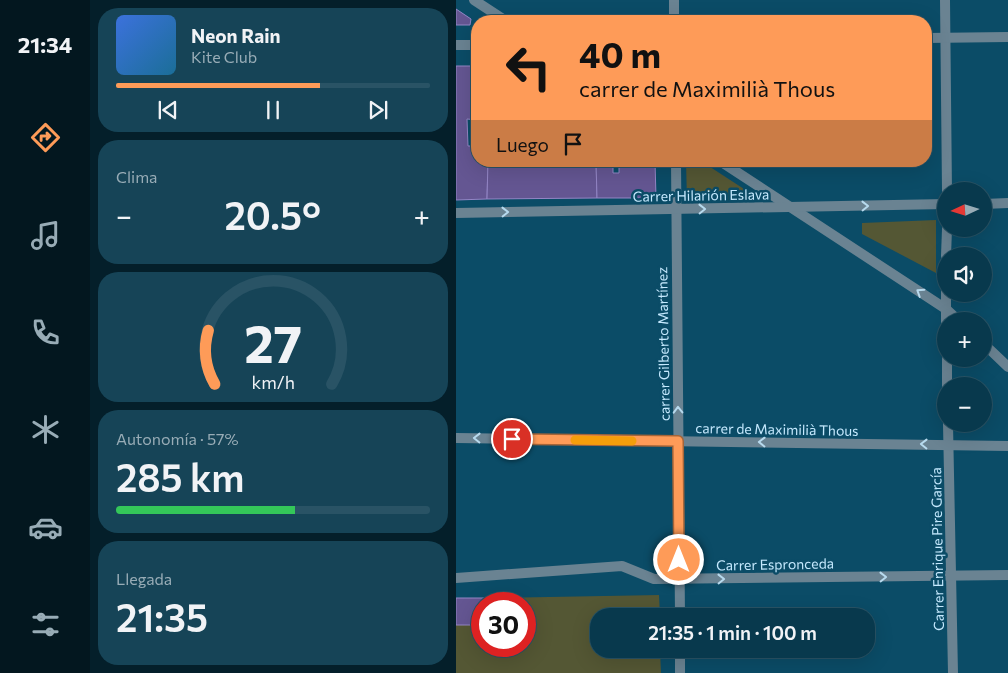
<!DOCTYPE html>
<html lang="es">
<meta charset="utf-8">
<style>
:root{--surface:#08394d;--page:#164457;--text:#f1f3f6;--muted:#98acb6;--line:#295365;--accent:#fe9b58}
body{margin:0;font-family:Commissioner,sans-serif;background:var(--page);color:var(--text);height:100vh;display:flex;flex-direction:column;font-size:19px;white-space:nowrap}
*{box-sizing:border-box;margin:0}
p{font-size:16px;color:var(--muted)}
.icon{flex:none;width:28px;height:28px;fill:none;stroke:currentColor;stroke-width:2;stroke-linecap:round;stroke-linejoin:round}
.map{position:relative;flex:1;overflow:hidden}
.details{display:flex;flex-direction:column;gap:8px;padding:8px;background:#041f2a;width:366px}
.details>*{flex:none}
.top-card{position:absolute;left:15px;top:15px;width:461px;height:152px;border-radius:20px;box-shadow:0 5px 20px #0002,0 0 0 1px var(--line);background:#fe9b58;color:#111;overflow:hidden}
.needle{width:32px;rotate:266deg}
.tools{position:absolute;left:481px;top:182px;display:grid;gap:10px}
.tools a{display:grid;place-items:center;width:55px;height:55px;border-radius:50%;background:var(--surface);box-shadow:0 5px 20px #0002,0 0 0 1px var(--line);font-size:25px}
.speed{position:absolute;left:15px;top:592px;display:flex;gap:10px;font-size:25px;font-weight:700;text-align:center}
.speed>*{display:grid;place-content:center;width:65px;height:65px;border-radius:50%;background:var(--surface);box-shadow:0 5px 20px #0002,0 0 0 1px var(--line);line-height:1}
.speed .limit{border:8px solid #d22;background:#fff;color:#111}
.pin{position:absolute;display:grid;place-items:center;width:42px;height:42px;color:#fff;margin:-21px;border:2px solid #fff;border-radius:50%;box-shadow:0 1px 5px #0007}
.me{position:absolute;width:55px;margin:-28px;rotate:0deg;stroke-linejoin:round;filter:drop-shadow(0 0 4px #0008)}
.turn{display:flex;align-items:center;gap:18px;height:105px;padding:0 25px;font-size:22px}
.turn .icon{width:65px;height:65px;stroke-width:2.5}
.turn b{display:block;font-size:35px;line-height:42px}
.then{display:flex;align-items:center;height:48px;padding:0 25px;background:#0003;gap:10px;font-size:19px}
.big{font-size:38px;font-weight:600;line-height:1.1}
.details .card{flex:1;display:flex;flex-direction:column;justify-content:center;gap:8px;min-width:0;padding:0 18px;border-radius:20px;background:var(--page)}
.details .dial{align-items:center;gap:0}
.dial svg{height:130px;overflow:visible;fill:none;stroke:var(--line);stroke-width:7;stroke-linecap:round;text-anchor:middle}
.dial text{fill:var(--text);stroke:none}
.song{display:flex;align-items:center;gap:15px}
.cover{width:60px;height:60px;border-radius:8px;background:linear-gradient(135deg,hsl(220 70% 55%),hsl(200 70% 35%))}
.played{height:5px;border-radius:2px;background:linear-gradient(90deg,var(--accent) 65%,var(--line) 65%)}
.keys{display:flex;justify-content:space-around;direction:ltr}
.heat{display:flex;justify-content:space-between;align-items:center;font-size:28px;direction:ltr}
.charge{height:8px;border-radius:4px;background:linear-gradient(90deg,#34c759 57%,var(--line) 0)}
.trip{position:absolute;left:134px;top:608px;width:285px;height:50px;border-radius:20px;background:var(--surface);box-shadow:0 5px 20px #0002,0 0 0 1px var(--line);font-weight:600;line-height:50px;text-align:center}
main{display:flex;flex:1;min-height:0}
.menu{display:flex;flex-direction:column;width:90px;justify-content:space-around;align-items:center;background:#03171f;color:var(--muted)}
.menu .icon{width:35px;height:35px}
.menu .on{color:var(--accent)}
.menu b{font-size:22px;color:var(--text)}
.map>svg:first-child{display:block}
.green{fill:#545734}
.building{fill:#645692;stroke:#9486c6}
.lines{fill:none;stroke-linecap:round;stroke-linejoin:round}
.minor{stroke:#6a8392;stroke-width:10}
.oneway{stroke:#b7daee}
.route-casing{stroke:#a56539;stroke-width:12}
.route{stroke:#fe9b58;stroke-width:9}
.slow{stroke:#f59e0b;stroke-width:9}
.labels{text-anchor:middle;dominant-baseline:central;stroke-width:5;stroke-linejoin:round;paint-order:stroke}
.street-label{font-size:14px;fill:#c5e9fe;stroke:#0b4c67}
</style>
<main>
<nav class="menu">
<b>21:34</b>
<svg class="icon on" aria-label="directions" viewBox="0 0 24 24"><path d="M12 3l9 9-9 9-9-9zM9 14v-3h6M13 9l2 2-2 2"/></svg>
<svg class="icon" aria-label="music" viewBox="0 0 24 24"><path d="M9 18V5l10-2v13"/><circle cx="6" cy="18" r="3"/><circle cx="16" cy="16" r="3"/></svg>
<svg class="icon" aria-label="phone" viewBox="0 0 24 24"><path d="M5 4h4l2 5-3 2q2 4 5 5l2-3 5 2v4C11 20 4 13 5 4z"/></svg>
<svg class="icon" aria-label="climate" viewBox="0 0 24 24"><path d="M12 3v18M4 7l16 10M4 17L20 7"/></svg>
<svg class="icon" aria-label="car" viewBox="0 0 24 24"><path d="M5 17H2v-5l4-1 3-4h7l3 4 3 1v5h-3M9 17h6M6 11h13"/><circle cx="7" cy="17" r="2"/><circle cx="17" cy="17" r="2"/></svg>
<svg class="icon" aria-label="filters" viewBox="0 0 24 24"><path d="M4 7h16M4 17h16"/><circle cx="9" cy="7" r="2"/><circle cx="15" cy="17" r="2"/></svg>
</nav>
<section class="details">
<div class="card">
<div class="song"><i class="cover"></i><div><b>Neon Rain</b><p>Kite Club</p></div></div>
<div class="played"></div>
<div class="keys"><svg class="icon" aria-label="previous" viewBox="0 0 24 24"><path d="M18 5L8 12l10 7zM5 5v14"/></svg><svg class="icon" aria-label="pause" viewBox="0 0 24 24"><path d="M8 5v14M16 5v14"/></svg><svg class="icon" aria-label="next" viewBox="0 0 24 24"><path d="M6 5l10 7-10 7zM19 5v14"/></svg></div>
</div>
<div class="card"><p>Clima</p>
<div class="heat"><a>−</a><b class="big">20.5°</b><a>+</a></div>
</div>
<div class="card dial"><svg viewBox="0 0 100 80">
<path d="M14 69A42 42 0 1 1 86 69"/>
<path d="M14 69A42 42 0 0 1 10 36" stroke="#fe9b58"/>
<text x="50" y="56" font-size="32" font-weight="700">27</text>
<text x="50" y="72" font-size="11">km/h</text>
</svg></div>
<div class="card"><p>Autonomía · 57%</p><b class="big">285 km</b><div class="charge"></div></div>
<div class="card"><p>Llegada</p><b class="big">21:35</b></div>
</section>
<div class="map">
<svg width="552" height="673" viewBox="0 0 552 673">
<rect width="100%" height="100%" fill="#0b4c67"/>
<g class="green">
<polygon points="230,161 245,161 288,189 284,200 231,201"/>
<polygon points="480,220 480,273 406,234 406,223"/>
<polygon points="203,595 204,616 142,616 142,649 204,649 205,673 0,673 0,625 26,625 26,646 69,646 69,604 36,604 36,598"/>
</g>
<g class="building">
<polygon points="0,9 15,19 14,25 0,25"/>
<polygon points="0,66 21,66 21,120 11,119 12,146 21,146 21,161 32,161 31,199 0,200"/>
<polygon points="32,161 140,161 141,198 31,199"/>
<polygon points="140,161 157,162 157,173 163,173 163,161 199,161 200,198 141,198"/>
<polygon points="0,598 36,598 36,604 26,604 26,625 0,625"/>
</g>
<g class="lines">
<g class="minor">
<polyline points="18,0 50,21"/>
<polyline points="218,0 218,21"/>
<polyline points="489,0 491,191"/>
<polyline points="470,38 552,37"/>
<polyline points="0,45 21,45"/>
<polyline points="220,161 224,616"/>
<polyline points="264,161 490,309 503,321"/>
<polyline points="528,204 552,203"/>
<polyline points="0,213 490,204"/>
<polyline points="490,256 491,229"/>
<polyline points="490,289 490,322"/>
<polyline points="528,344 552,367"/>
<polyline points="491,359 491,386"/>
<polyline points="492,424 497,673"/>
<polyline points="0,438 552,446"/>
<polyline points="0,578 166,566 198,579 552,575"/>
<polyline points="224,649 224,673"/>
</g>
</g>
<defs><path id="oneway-chevron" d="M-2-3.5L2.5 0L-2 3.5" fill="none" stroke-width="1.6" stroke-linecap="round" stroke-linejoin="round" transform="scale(1.25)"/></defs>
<g class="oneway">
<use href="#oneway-chevron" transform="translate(409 206) rotate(-1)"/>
<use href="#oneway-chevron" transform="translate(246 209) rotate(-1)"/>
<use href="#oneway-chevron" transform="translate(49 212) rotate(-1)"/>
<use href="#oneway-chevron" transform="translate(464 292) rotate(-147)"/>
<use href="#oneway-chevron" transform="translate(222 410) rotate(-91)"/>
<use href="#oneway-chevron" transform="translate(21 438) rotate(-179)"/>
<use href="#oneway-chevron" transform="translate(306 442) rotate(-179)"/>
<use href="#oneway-chevron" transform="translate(468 444) rotate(-179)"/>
<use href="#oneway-chevron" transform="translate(427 577) rotate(-1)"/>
<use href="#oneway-chevron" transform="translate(265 579) rotate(-1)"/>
</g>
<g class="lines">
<g class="route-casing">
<polyline id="route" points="56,439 222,441 223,560"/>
</g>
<use href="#route" class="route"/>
<polyline class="slow" points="119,440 176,441"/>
</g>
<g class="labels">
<g class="street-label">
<text transform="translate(245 195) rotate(-1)">Carrer Hilarión Eslava</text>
<text transform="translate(207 344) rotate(-91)">carrer Gilberto Martínez</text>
<text transform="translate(321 429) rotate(1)">carrer de Maximilià Thous</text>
<text transform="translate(481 549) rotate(-91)">Carrer Enrique Pire García</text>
<text transform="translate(319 564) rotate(-1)">Carrer Espronceda</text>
</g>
</g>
</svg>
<div class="tools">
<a><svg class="needle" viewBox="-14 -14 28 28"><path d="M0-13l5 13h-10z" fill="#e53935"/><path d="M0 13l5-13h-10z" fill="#98acb6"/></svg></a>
<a><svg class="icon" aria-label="sound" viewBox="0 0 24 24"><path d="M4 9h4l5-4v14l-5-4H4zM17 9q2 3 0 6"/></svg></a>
<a>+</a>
<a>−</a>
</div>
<div class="speed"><div class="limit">30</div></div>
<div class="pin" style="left:56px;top:439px;background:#d93025"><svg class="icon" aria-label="arrive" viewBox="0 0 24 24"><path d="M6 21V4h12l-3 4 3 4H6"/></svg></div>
<svg class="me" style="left:223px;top:560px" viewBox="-20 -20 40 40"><circle r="17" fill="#fe9b58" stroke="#fff" stroke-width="3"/><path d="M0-11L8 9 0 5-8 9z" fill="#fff"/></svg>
<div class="trip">21:35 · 1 min · 100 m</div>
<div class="top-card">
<div class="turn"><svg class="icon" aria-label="left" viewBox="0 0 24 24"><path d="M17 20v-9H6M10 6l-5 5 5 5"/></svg><div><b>40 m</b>carrer de Maximilià Thous</div></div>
<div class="then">Luego<svg class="icon" aria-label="arrive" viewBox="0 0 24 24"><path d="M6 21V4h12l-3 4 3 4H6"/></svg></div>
</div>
</div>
</main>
